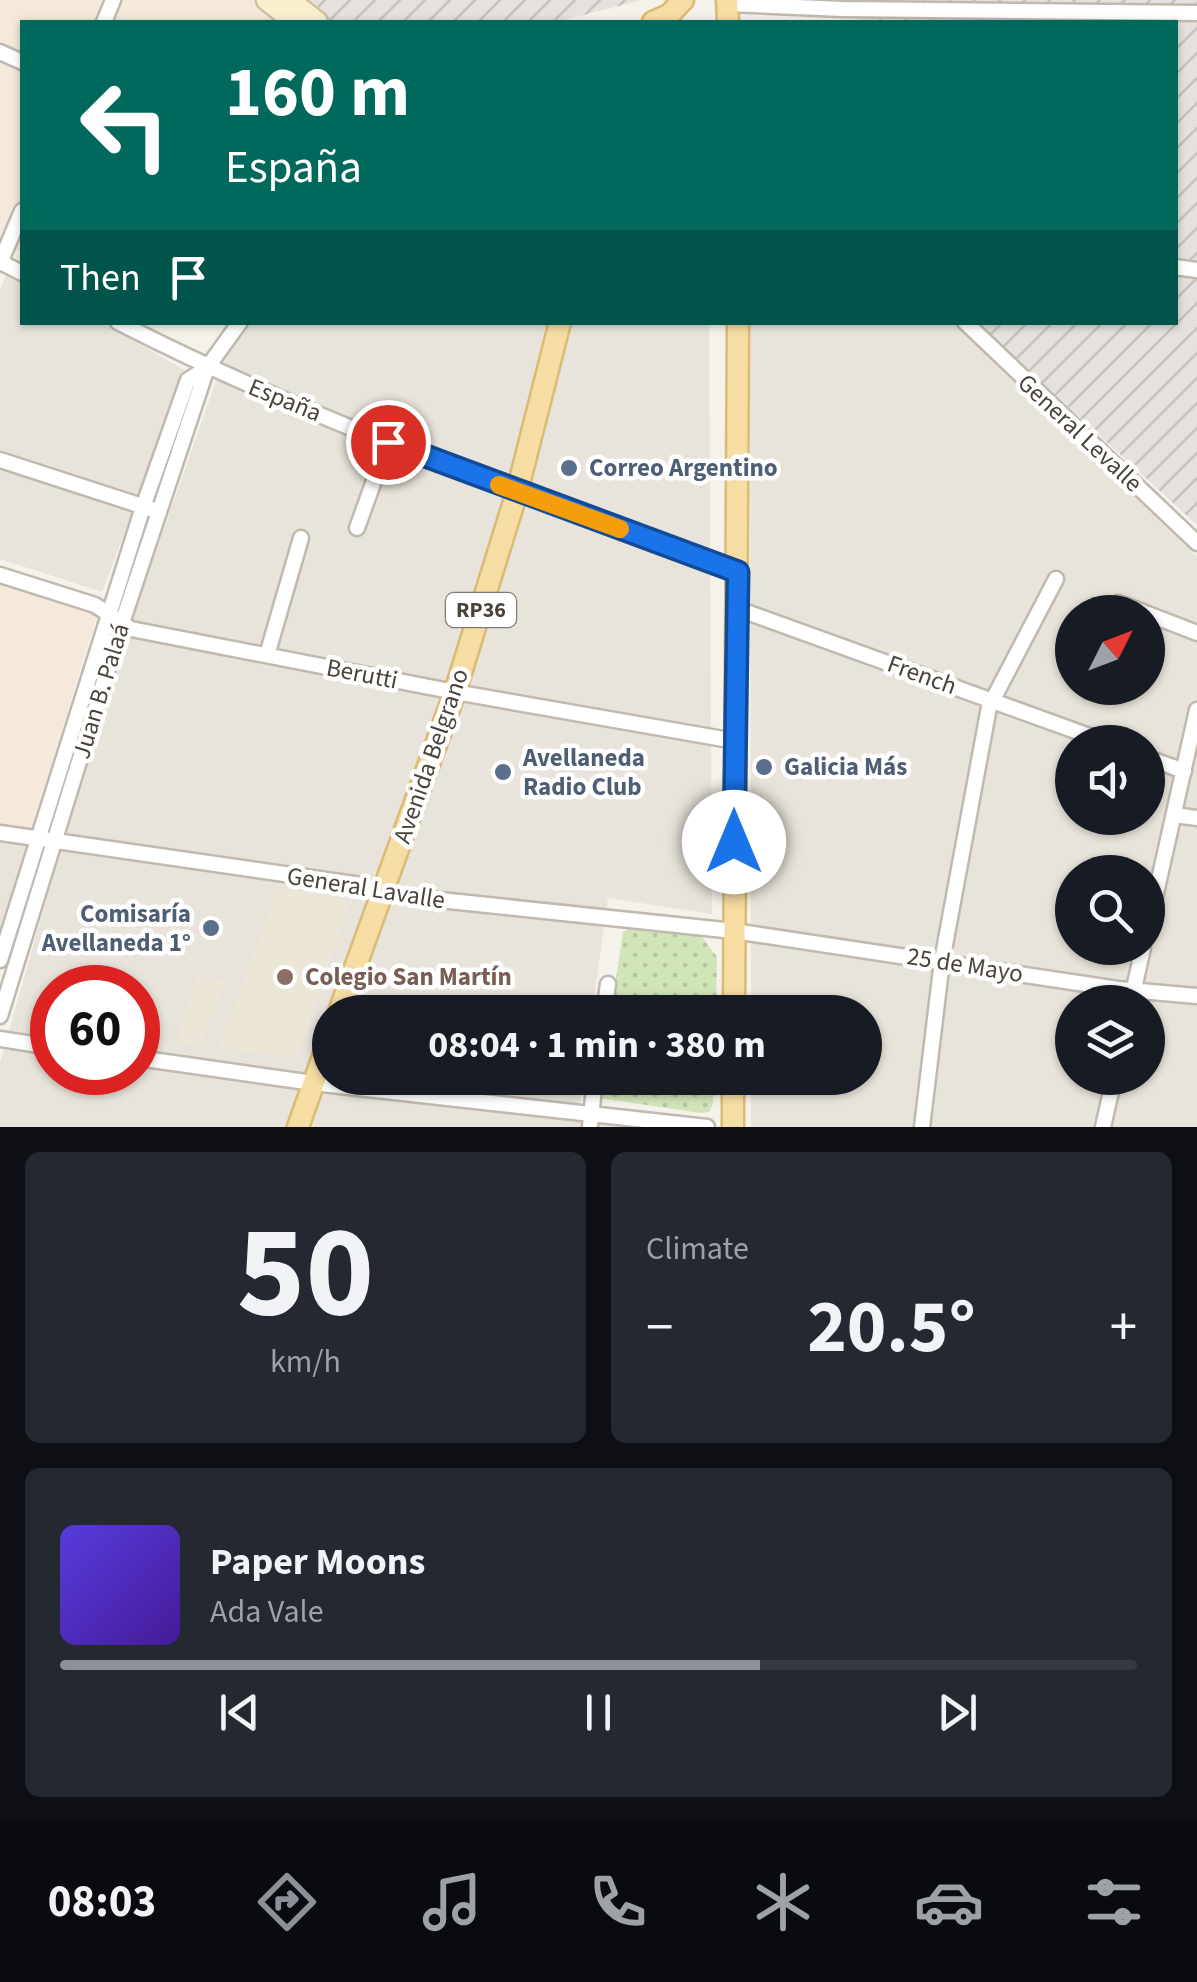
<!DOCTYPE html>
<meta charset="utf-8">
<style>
:root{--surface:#171b24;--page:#242831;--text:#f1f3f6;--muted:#9ea1a6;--line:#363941;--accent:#8c9099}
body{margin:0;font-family:"Source Sans 3",sans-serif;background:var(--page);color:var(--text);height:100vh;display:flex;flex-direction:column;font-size:38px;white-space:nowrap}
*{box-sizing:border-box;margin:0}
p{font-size:32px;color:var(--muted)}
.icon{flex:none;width:55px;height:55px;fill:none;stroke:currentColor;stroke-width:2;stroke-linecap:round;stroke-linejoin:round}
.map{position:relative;height:1127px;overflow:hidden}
.drawer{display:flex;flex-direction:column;gap:25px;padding:25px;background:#0d0f14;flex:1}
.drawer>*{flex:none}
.hud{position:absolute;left:20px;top:20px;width:1158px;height:305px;border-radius:0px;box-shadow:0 2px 8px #0004;background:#00695c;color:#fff;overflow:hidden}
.needle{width:65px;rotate:48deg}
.buttons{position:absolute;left:1055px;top:595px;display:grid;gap:20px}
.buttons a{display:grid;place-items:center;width:110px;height:110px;border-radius:50%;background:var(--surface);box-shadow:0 2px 8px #0004;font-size:50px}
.speed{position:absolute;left:30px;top:965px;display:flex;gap:20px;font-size:50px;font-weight:700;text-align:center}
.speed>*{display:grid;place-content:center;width:130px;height:130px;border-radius:50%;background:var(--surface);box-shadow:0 2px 8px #0004;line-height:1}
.speed .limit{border:15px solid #d22;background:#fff;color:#111}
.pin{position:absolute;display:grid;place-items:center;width:85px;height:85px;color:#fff;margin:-42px;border:5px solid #fff;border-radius:50%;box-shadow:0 2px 10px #0007}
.me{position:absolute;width:110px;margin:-55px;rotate:0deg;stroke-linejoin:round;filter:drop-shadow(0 0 8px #0008)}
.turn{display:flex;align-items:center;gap:35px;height:210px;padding:0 40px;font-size:45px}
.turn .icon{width:130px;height:130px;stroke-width:2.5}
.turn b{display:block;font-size:70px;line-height:85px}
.then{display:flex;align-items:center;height:95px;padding:0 40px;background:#0003;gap:20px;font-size:38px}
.big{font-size:75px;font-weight:700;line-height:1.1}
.drawer .card{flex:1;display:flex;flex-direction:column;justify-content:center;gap:15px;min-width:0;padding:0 35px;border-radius:15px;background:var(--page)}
.drawer .dial{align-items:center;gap:0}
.dial b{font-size:130px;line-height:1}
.song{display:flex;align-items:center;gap:30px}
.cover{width:120px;height:120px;border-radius:15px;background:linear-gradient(135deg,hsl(250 70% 55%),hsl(260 70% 35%))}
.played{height:10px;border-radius:5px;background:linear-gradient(90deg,var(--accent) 65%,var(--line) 65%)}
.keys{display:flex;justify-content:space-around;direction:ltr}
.heat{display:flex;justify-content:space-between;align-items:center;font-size:55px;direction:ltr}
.drawer .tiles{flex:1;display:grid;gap:25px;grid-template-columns:1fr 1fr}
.card:last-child{grid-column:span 2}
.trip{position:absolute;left:312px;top:995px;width:570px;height:100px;border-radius:50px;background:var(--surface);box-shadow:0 2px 8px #0004;font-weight:700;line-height:100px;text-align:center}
.dock{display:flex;height:160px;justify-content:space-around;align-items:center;background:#090b0e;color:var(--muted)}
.dock .icon{width:70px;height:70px}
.dock .on{color:var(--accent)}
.dock b{font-size:45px;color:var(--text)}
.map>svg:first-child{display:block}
.residential{fill:#e8e4db;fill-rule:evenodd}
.commercial{fill:#f4e9da}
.industrial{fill:url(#industrial-furrows)}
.education{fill:#ece6d7}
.park{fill:url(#park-dots)}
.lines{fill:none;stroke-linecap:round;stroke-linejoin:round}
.street-casing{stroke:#c0b9af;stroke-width:19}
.secondary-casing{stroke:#d0c3a0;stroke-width:25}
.primary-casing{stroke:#dbba74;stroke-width:25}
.street{stroke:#fff;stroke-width:14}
.secondary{stroke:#faf0d0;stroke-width:20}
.primary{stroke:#f6dda4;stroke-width:20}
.route-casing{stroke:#114b97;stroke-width:25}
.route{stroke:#1a73e8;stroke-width:18}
.slow{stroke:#f59e0b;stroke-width:18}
.service-dot{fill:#5c6f8a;stroke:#fff;stroke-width:4}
.education-dot{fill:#8d6e63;stroke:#fff;stroke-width:4}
.labels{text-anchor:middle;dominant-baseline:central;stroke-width:9;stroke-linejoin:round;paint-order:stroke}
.shield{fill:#fff;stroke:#807b75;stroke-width:2.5}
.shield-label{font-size:22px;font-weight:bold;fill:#49433a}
.street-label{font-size:25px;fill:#49433a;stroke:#fff}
.service-label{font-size:25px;font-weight:bold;fill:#4e5e75;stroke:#fff;text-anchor:start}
.education-label{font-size:25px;font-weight:bold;fill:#785e54;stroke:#fff;text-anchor:start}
</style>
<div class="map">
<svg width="1197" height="1127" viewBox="0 0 1197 1127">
<defs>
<pattern id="industrial-furrows" width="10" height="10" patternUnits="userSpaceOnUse" patternTransform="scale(2.5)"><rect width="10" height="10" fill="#e5e1dd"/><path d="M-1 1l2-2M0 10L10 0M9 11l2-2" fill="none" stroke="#c6c2be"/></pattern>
<pattern id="park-dots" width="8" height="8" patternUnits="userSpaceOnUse" patternTransform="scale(2.5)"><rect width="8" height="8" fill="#d2e5b9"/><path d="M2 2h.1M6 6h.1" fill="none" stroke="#b6c6a0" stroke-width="1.8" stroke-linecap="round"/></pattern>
</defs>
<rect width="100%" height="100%" fill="#f5f2ec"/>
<g class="residential">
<polygon points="9,267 22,275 22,322 103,323 186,371 102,592 0,559 0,291"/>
<path d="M250,323h459l3,591 -104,-16 -16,114h-262v66h253l-5,40 79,9h-657v-64l70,-248 65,-205 90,-254zM52,988h86v84h-86z"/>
<path d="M750,323h204l243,234v570h-446v-49h114v-66h-114zM1072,612h76v76h-76zM1072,742h76v76h-76zM1072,872h76v76h-76zM1072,1002h76v76h-76z"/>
<polygon points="0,838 40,843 0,955"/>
</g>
<g class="commercial">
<polygon points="0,0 266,0 294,22 22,22 22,252 0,240"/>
<polygon points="0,586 97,615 31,831 0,824"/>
</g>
<g class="industrial">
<polygon points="299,0 642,0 556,22 329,22"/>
<polygon points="854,0 1197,0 1197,525 977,323 1175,322 1175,22 858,22"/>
</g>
<g class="education">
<polygon points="278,889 343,899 348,905 297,1058 219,1048"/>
<polygon points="197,976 225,981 201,1047 177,1042"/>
</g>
<g class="park">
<polygon points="628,929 702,937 717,957 716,1012 611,1012 623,932"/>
<polygon points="602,1078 714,1078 713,1104 709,1112 700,1113 599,1098"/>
</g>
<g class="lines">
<g class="street-casing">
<g id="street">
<polyline points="728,4 842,9 1197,13"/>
<polyline points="104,22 113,0"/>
<polyline points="0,52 22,62"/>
<polyline points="0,262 22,273"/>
<polyline points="0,263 22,211"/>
<polyline points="1175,267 1197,270"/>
<path d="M118,322c198,102 411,174 620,250"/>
<polyline points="965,322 1197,543"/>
<polyline points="0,460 151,509"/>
<polyline points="357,528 388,442"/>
<polyline points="0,575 95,605 131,629 455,692 735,741"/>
<polyline points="1118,603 1143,612"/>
<polyline points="738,609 1106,742"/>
<polyline points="1148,614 1197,633"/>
<polyline points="267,655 301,538"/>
<polyline points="1148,758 1184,771"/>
<polyline points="1174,815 1197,818"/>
<polyline points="0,833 361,885 402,896 734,931 1118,989 1197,996"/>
<polyline points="1148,929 1197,710"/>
<polyline points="0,960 143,507 188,380 207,368"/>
<polyline points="1131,1002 1143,948"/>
<polyline points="604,1012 608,984"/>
<polyline points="0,1016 122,623 207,368 240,322"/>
<polyline points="0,1039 52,1047"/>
<polyline points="138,1058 313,1083 707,1127"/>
<polyline points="590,1127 595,1078"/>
<polyline points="922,1127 942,961 989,707 1056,579"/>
<polyline points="1103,1127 1114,1078"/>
</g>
</g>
<g class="secondary-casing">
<g id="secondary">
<polyline points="267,0 295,22"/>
<polyline points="289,0 317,22"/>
</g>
</g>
<g class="primary-casing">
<g id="primary">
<polyline points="727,0 728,22"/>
<polyline points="653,22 669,15 683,0"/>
<polyline points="339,1012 455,692 517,492 560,322"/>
<polyline points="734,1012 738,322"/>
<polyline points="733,1078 733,1127"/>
<polyline points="298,1127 330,1037"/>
</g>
</g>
<use href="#street" class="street"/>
<use href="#secondary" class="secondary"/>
<use href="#primary" class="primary"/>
</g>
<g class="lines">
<g class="route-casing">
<polyline id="route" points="388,442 738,572 734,842"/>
</g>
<use href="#route" class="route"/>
<polyline class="slow" points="499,485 620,529"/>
</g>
<g class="service-dot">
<circle cx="569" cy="468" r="10"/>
<circle cx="764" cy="767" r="10"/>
<circle cx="503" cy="772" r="10"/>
<circle cx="211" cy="928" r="10"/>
</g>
<circle class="education-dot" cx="285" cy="977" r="10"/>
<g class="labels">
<rect class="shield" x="446" y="593" width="70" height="34" rx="8"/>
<g class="shield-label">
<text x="481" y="610">RP36</text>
</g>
<g class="street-label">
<text transform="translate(285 400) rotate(22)">España</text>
<text transform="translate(1080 433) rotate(43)">General Levalle</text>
<text transform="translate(362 674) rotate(11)">Berutti</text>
<text transform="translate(922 675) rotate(20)">French</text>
<text transform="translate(101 691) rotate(-73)">Juan B. Palaá</text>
<text transform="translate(431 756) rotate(-71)">Avenida Belgrano</text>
<text transform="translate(366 888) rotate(9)">General Lavalle</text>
<text transform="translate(965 965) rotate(9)">25 de Mayo</text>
</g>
<g class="service-label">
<text x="589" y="468">Correo Argentino</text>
<text x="523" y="758">Avellaneda<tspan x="523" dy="29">Radio Club</tspan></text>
<text x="784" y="767">Galicia Más</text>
<text x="191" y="914" text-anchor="end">Comisaría<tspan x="191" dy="29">Avellaneda 1°</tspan></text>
</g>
<g class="education-label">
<text x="305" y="977">Colegio San Martín</text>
</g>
</g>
</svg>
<div class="buttons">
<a><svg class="needle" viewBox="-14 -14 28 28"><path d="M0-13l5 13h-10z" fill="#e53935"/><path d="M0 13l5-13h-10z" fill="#9ea1a6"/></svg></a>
<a><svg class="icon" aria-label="sound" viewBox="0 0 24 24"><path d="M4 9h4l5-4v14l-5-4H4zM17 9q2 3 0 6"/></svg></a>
<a><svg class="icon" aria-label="search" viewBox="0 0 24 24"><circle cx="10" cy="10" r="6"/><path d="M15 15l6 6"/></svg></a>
<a><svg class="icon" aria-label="layers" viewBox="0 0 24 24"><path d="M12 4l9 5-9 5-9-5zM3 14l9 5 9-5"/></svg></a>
</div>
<div class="speed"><div class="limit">60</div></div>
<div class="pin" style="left:388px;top:442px;background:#d93025"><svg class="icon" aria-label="arrive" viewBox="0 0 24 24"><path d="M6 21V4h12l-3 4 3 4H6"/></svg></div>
<svg class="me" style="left:734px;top:842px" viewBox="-20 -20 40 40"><circle r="19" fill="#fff"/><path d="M0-13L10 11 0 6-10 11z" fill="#1a73e8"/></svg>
<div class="trip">08:04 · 1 min · 380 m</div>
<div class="hud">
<div class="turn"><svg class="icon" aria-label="left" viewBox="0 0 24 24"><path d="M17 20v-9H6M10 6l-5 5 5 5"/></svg><div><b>160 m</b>España</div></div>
<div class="then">Then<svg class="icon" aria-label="arrive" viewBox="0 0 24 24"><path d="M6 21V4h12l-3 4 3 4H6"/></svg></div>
</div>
</div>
<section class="drawer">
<div class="tiles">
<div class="card dial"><b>50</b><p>km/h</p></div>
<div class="card"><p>Climate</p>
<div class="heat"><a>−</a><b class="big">20.5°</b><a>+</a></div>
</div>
<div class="card">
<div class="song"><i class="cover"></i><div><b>Paper Moons</b><p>Ada Vale</p></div></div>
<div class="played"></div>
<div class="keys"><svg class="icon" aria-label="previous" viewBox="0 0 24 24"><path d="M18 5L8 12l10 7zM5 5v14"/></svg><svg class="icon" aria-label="pause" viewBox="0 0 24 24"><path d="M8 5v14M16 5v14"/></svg><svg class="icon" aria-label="next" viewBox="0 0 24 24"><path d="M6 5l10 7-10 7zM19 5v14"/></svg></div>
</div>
</div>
</section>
<nav class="dock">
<b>08:03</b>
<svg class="icon on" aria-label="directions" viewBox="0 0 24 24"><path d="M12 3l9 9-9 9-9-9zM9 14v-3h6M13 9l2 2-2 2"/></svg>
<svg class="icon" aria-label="music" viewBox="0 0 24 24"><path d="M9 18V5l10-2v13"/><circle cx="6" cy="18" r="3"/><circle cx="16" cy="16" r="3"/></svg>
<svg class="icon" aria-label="phone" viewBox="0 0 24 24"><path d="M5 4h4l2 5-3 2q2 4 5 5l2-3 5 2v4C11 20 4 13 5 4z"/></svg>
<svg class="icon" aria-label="climate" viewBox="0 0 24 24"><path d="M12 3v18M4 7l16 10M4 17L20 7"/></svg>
<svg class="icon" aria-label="car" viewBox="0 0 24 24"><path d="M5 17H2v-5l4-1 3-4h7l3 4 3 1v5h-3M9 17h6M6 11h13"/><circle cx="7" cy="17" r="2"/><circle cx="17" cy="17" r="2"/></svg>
<svg class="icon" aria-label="filters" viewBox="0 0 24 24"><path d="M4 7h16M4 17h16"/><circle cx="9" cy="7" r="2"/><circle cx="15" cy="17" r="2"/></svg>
</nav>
